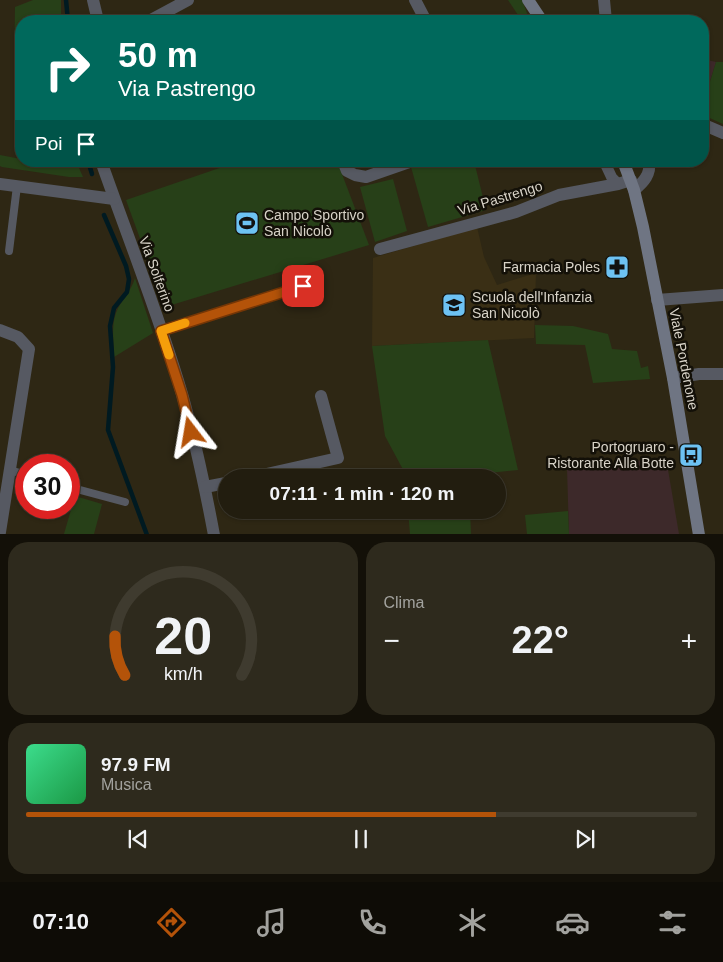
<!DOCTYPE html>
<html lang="it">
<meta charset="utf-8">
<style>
:root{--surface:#221d0f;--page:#2e2a1d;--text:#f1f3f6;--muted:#a2a29e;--line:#3f3b2f;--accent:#b45309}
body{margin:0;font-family:Arial,sans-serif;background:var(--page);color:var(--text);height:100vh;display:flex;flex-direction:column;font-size:19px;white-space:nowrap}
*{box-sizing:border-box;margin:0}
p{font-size:16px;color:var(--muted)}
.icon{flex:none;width:28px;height:28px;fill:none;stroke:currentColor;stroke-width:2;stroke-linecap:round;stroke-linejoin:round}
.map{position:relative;height:534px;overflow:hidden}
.details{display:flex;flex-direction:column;gap:8px;padding:8px;background:#131008;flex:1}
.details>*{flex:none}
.top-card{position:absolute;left:15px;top:15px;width:694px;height:152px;border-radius:20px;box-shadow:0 1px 4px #0004,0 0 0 1px var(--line);background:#00695c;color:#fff;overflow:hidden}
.speed{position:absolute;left:15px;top:454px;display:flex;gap:10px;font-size:25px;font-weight:700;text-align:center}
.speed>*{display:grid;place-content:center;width:65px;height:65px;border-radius:50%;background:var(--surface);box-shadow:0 1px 4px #0004,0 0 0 1px var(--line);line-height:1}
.speed .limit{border:8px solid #d22;background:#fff;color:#111}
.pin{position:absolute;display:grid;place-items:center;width:42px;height:42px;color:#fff;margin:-21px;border-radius:10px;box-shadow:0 2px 8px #0006}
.me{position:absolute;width:55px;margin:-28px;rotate:346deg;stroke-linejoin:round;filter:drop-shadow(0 0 4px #0008)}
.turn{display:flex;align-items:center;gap:18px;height:105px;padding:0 20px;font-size:22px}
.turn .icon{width:65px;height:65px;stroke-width:2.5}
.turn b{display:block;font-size:35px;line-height:42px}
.then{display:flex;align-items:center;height:48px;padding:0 20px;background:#0003;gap:10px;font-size:19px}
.big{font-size:38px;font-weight:800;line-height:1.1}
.details .widget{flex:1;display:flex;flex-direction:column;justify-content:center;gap:8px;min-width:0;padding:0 18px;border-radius:20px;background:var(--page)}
.details .dial{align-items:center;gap:0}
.dial svg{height:130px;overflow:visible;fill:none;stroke:var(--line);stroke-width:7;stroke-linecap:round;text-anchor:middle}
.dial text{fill:var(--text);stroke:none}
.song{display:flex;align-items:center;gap:15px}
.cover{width:60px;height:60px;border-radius:8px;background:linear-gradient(135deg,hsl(150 70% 55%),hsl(140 70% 35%))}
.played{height:5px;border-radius:2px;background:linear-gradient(90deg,var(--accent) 70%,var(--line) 70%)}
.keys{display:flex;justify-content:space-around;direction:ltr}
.heat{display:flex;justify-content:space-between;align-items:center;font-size:28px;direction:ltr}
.details .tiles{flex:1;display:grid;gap:8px;grid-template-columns:1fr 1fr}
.widget:last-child{grid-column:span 2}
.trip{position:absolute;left:218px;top:469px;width:288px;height:50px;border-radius:25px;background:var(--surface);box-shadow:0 1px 4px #0004,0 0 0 1px var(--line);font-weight:800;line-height:50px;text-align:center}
.tabs{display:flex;height:80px;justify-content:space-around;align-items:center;background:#0e0c06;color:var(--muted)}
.tabs .icon{width:35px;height:35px}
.tabs .active{color:var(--accent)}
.tabs b{font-size:22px;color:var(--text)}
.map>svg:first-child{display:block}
.commercial{fill:#3d292a}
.built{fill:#3a2f15}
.green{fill:#274018}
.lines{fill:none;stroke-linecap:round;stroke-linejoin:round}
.stream{stroke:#001a21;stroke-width:4.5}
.service{stroke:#565962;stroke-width:8}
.pedestrian{stroke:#565962;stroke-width:11}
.minor{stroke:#565962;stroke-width:12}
.secondary{stroke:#6f7583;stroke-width:12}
.route-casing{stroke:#753606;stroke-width:12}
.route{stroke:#b45309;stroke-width:9}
.slow{stroke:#f59e0b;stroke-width:9}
.labels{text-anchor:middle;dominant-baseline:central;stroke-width:5;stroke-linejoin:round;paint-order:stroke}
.street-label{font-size:14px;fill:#d8d3c8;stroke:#131008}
.poi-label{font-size:14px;fill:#d8d3c8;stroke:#131008;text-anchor:start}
</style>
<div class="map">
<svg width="723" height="535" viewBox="0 0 723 535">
<rect width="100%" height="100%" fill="#2e2714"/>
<g class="commercial">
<polygon points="703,59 716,62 703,104"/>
<polygon points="666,458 679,534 569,534 567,468"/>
</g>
<polygon class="built" points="477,227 484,257 497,285 536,273 534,338 372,346 373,258"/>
<g class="green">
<polygon points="33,0 61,0 61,21 21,21 21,77 14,77 15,7"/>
<polygon points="508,0 522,0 530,21 522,21"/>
<polygon points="716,62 723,62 723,124 703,115 703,104"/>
<polygon points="0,155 21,159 21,161 38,161 79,168 83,177 69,177 2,167 0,166"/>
<polygon points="240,161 337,161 369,245 165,307 126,200"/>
<polygon points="431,161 474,161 486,210 428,227 411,167"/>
<polygon points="393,179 407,231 375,242 360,187"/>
<path d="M135,278l18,55 -39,24c0,-14 -3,-31 2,-44 5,-13 15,-21 19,-35z"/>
<polygon points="535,325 573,326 608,334 612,349 637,351 641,368 648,366 650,379 593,383 585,345 536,344"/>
<polygon points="488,340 518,470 469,475 469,477 407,477 385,436 372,346"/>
<polygon points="75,496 102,504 94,534 64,534"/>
<polygon points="408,510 470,510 471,534 410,534"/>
<polygon points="568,511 569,534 527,534 525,515"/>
</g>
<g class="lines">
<g class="stream">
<polyline points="66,0 68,21"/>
<polyline points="88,161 92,174"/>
<polyline points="104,215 126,266 129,279 127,292 114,308 110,326 113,367 108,430 147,535"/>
</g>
<g class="service">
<polyline points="9,251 17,186"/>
<polyline points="161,331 303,286"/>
<polyline points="10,470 26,475"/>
<polyline points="69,487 125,502"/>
</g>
<polyline class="pedestrian" points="604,161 612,178 618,184"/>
<g class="minor">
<polyline points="93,0 98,21"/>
<polyline points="415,0 426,21"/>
<polyline points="604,0 606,21"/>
<polyline points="149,21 188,0"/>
<polyline points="702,124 723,133"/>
<path d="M101,161c27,77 58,154 81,233 13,46 23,93 32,141"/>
<polyline points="343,161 347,171 355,175 366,177 412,161"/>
<polyline points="0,184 114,199"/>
<path d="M634,190c10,-8 17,-16 15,-29"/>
<polyline points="380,249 516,212 559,195 618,184 631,180"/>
<polyline points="657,300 723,295"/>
<polyline points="0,330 18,337 29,349 0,532"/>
<polyline points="673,378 699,374 723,374"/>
<polyline points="249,478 338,458 321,396"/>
<polyline points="205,487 226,483"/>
</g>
<g class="secondary">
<polyline points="528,0 542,21"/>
<polyline points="623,161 634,190 643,227 673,378 699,535"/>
</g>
</g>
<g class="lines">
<g class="route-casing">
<polyline id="route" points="191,432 182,395 161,331 303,286"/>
</g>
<use href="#route" class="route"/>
<polyline class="slow" points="169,355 161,331 185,323"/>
</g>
<defs>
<g id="stadium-square" transform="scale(1.25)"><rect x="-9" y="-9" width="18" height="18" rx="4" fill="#6dc2f3" stroke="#131008"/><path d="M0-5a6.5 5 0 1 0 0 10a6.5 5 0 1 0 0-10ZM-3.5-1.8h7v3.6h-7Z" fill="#111"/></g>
<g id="pharmacy-square" transform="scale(1.25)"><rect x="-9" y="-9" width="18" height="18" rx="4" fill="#6dc2f3" stroke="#131008"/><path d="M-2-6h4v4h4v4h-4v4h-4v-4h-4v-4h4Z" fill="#111"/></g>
<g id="school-square" transform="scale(1.25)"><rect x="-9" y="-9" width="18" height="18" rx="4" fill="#6dc2f3" stroke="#131008"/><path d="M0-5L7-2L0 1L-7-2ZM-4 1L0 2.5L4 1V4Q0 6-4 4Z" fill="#111"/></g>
<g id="bus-square" transform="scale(1.25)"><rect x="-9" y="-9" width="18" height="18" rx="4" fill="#6dc2f3" stroke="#131008"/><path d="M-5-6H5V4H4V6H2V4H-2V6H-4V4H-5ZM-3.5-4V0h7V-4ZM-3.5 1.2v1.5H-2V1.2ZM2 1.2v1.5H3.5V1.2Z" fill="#111"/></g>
</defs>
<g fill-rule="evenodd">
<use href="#stadium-square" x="247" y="223"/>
<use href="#pharmacy-square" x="617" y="267"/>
<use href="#school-square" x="454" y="305"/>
<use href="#bus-square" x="691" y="455"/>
</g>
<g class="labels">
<g class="street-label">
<text transform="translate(500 198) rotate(-17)">Via Pastrengo</text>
<text transform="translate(157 274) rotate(70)">Via Solferino</text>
<text transform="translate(684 359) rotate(79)">Viale Pordenone</text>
</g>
<g class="poi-label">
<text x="264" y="215">Campo Sportivo<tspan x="264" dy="16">San Nicolò</tspan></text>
<text x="600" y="267" text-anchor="end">Farmacia Poles</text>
<text x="472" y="297">Scuola dell'Infanzia<tspan x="472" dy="16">San Nicolò</tspan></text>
<text x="674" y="447" text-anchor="end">Portogruaro -<tspan x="674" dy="16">Ristorante Alla Botte</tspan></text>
</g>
</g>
</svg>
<div class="speed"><div class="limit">30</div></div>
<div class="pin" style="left:303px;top:286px;background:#d93025"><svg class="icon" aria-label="arrive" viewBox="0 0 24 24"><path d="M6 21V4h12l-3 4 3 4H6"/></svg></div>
<svg class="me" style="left:191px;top:432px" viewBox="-20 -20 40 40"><path d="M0-17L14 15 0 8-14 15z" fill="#b45309" stroke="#fff" stroke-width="4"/></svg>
<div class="trip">07:11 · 1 min · 120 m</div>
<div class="top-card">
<div class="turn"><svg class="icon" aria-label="right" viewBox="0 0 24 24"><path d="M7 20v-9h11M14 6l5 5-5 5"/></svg><div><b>50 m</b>Via Pastrengo</div></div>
<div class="then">Poi<svg class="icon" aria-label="arrive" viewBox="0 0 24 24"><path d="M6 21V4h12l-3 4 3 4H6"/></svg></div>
</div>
</div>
<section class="details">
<div class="tiles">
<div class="widget dial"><svg viewBox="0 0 100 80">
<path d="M14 69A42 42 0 1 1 86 69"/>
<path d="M14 69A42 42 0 0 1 8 45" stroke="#b45309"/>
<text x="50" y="56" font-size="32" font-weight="700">20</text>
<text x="50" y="72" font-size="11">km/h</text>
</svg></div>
<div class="widget"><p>Clima</p>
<div class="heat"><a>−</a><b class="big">22°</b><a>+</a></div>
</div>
<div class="widget">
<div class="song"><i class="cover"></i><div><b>97.9 FM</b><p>Musica</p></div></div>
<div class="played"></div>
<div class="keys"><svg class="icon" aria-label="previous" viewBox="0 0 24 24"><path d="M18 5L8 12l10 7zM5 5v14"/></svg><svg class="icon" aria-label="pause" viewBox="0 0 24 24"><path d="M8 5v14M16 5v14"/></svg><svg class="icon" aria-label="next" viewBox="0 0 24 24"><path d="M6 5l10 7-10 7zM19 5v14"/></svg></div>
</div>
</div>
</section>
<nav class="tabs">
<b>07:10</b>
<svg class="icon active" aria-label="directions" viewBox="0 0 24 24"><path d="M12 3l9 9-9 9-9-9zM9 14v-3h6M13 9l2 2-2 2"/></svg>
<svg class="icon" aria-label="music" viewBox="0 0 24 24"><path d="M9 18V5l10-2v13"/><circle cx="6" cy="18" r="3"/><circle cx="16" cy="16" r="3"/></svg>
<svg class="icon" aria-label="phone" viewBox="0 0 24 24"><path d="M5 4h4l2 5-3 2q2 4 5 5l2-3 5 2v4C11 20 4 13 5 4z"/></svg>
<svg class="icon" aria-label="climate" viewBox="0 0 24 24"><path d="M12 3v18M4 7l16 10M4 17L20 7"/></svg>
<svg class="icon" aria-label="car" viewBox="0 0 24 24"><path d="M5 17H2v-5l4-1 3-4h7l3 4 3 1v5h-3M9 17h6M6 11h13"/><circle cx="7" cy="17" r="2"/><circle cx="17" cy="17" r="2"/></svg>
<svg class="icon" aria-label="filters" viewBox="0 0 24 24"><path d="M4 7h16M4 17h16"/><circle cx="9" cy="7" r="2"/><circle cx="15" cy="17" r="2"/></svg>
</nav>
